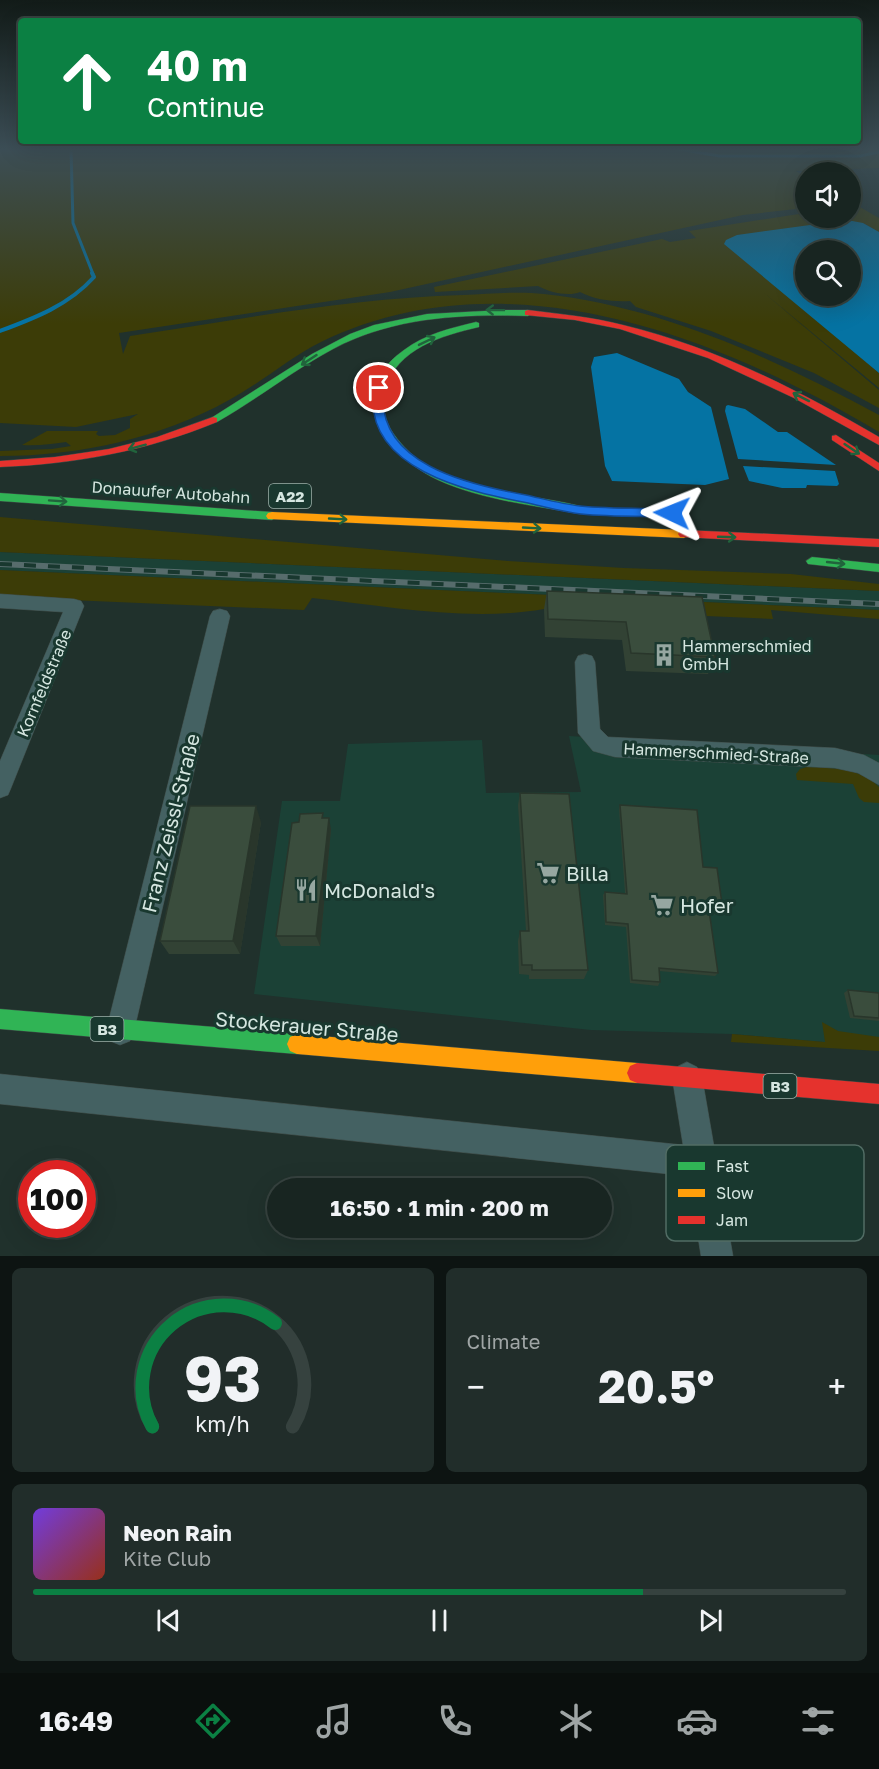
<!DOCTYPE html>
<meta charset="utf-8">
<style>
:root{--surface:#182521;--page:#212d2a;--text:#f1f3f6;--muted:#9fa5a5;--line:#36423f;--accent:#0b8043}
body{margin:0;font-family:"Golos Text",sans-serif;background:var(--page);color:var(--text);height:100vh;display:flex;flex-direction:column;font-size:22px;white-space:nowrap}
*{box-sizing:border-box;margin:0}
p{font-size:20px;color:var(--muted)}
.icon{flex:none;width:33px;height:33px;fill:none;stroke:currentColor;stroke-width:2;stroke-linecap:round;stroke-linejoin:round}
.map{position:relative;height:1256px;overflow:hidden}
.details{display:flex;flex-direction:column;gap:12px;padding:12px;background:#0d1412;flex:1}
.details>*{flex:none}
.top-card{position:absolute;left:18px;top:18px;width:843px;height:126px;border-radius:6px;box-shadow:0 6px 24px #0002,0 0 0 2px var(--line);background:#0b8043;color:#fff;overflow:hidden}
.tools{position:absolute;left:795px;top:162px;display:grid;gap:12px}
.tools a{display:grid;place-items:center;width:66px;height:66px;border-radius:50%;background:var(--surface);box-shadow:0 6px 24px #0002,0 0 0 2px var(--line);font-size:30px}
.speed{position:absolute;left:18px;top:1160px;display:flex;gap:12px;font-size:30px;font-weight:700;text-align:center}
.speed>*{display:grid;place-content:center;width:78px;height:78px;border-radius:50%;background:var(--surface);box-shadow:0 6px 24px #0002,0 0 0 2px var(--line);line-height:1}
.speed .limit{border:9px solid #d22;background:#fff;color:#111}
.pin{position:absolute;display:grid;place-items:center;width:51px;height:51px;color:#fff;margin:-26px;border:3px solid #fff;border-radius:50%;box-shadow:0 2px 6px #0007}
.me{position:absolute;width:66px;margin:-33px;rotate:272deg;stroke-linejoin:round;filter:drop-shadow(0 0 4px #0008)}
.turn{display:flex;align-items:center;gap:21px;height:126px;padding:0 30px;font-size:27px}
.turn .icon{width:78px;height:78px;stroke-width:2.5}
.turn b{display:block;font-size:42px;line-height:51px}
.big{font-size:45px;font-weight:700;line-height:1.1}
.details .tile{flex:1;display:flex;flex-direction:column;justify-content:center;gap:9px;min-width:0;padding:0 21px;border-radius:9px;background:var(--page)}
.details .dial{align-items:center;gap:0}
.dial svg{height:156px;overflow:visible;fill:none;stroke:var(--line);stroke-width:7;stroke-linecap:round;text-anchor:middle}
.dial text{fill:var(--text);stroke:none}
.song{display:flex;align-items:center;gap:18px}
.cover{width:72px;height:72px;border-radius:9px;background:linear-gradient(135deg,hsl(260 70% 55%),hsl(10 70% 35%))}
.played{height:6px;border-radius:3px;background:linear-gradient(90deg,var(--accent) 75%,var(--line) 75%)}
.keys{display:flex;justify-content:space-around;direction:ltr}
.heat{display:flex;justify-content:space-between;align-items:center;font-size:33px;direction:ltr}
.details .tiles{flex:1;display:grid;gap:12px;grid-template-columns:1fr 1fr}
.tile:last-child{grid-column:span 2}
.trip{position:absolute;left:267px;top:1178px;width:345px;height:60px;border-radius:30px;background:var(--surface);box-shadow:0 6px 24px #0002,0 0 0 2px var(--line);font-weight:700;line-height:60px;text-align:center}
.menu{display:flex;height:96px;justify-content:space-around;align-items:center;background:#0a0f0d;color:var(--muted)}
.menu .icon{width:42px;height:42px}
.menu .selected{color:var(--accent)}
.menu b{font-size:27px;color:var(--text)}
.map>svg:first-child{display:block}
.built{fill:#1b4136}
.green{fill:#3c3c07}
.water{fill:#0573a3;fill-rule:evenodd}
.lines{fill:none;stroke-linecap:round;stroke-linejoin:round}
.stream-far1{stroke:#0573a3;stroke-width:3}
.stream{stroke:#0573a3;stroke-width:4}
.street-casing{stroke:#3f4c48;stroke-width:1}
.fast-casing{stroke:#3f4c48;stroke-width:1}
.slow-casing{stroke:#3f4c48;stroke-width:1}
.jam-casing{stroke:#3f4c48;stroke-width:1}
.street{fill:#446162;fill-rule:evenodd}
.fast{fill:#30b455;fill-rule:evenodd}
.slow{fill:#ff9f0a;fill-rule:evenodd}
.jam{fill:#e5322d;fill-rule:evenodd}
.rail-casing{stroke:#576c6c;stroke-width:6}
.rail{stroke:#19382f;stroke-width:4;stroke-dasharray:12;stroke-linecap:butt}
.wall{fill:#324234}
.shaded-wall{fill:#29362b}
.building{fill:#3a4d3d;stroke:#29362b;stroke-width:1.5}
.oneway{stroke:#21633c}
.route{fill:#1a73e8;stroke:#114b97;stroke-width:1.5}
.labels{text-anchor:middle;dominant-baseline:central;stroke-width:6;stroke-linejoin:round;paint-order:stroke}
.shield{fill:#19382f;stroke:#9db2ab;stroke-width:1.5}
.shield-label{font-size:15px;font-weight:bold;fill:#d5e6e0}
.street-label{font-size:16px;fill:#d5e6e0;stroke:#19382f}
.poi-label{font-size:16px;fill:#d5e6e0;stroke:#19382f;text-anchor:start}
.near-street-label{font-size:20px;fill:#d5e6e0;stroke:#19382f}
.near-poi-label{font-size:20px;fill:#d5e6e0;stroke:#19382f;text-anchor:start}
.key{fill:#19382f;stroke:#516c64;stroke-width:1.5}
.key-label{font-size:16px;fill:#d5e6e0}
</style>
<div class="map">
<svg width="879" height="1256" viewBox="0 0 879 1256">
<rect width="100%" height="100%" fill="#20312c"/>
<g class="built">
<polygon points="0,552 879,591 879,610 0,570"/>
<polygon points="569,736 879,755 879,1047 732,1034 591,1030 254,994 282,801 340,801 348,744 482,740 486,793 581,792"/>
</g>
<g class="green">
<path d="M0,148h879v20l-83,3 9,6v31l-62,7 -353,77 -271,41 4,21 7,-18c111,-17 221,-38 333,-41 27,-1 54,-4 81,-1 119,13 231,65 335,121v17c-163,-97 -374,-179 -558,-90 -32,16 -60,41 -92,58 -68,38 -149,56 -229,56v-5l52,-2 19,-3 -5,-4c-15,2 -28,4 -44,3l25,-14h51l-2,3 3,2 16,-1 15,-7v-9l8,-5 -62,13 -76,-4z"/>
<path d="M858,206l21,12v14l-16,-9 -126,12 74,79 68,59v15l-116,-96 116,98v18l-65,-35 -103,-42 -75,-24 -6,-6c-16,1 -35,-1 -50,-9 -12,5 -31,0 -42,-6l-103,6 -1,-5 228,-48 8,3 26,-4 -7,-7 116,-18 1,5h44l1,-11z"/>
<polygon points="0,517 508,561 624,568 791,574 879,584 879,591 0,552"/>
<path d="M0,570l879,40v9l-108,-9 2,9 -229,-10c-74,13 -158,-3 -232,-11l-8,12 -304,-13z"/>
<path d="M807,767c25,1 54,1 72,20v16l-15,-1 -5,-4 -6,-14 -56,-4 -1,-6 4,-5z"/>
<polygon points="822,1022 838,1031 879,1037 879,1051 731,1042 732,1034 825,1042"/>
</g>
<g class="water">
<path d="M847,220l16,3 16,9v141l-155,-129 2,-4 11,-5zM850,250v46h-44v-46z"/>
<polygon points="617,353 679,379 688,392 711,407 729,479 705,485 612,481 605,466 591,367 594,357"/>
<polygon points="728,405 745,409 778,432 787,432 836,465 738,459 725,411 726,406"/>
<polygon points="743,466 835,471 839,484 837,486 807,485 806,488 782,488 749,481"/>
</g>
<g class="lines">
<g class="stream-far1">
<polyline points="71,148 73,223 93,274"/>
<polyline points="672,148 720,156 860,156 879,152"/>
</g>
<path class="stream" d="M0,331c35,-13 69,-26 94,-54l-2,-4"/>
<g class="street-casing">
<g id="street">
<polygon points="0,594 74,599 81,601 84,606 11,788 8,795 0,798 0,761 63,612 0,608"/>
<polygon points="220,609 227,611 230,616 134,1031 130,1041 120,1045 110,1041 106,1031 210,616 213,611"/>
<polygon points="585,654 592,656 595,662 600,729 608,737 835,748 864,755 879,763 879,785 858,773 835,768 615,757 593,751 578,733 575,662 578,656"/>
<polygon points="687,1062 697,1067 702,1077 733,1256 701,1256 688,1176 0,1104 0,1074 683,1145 672,1077 677,1067"/>
</g>
</g>
<g class="fast-casing">
<g id="fast">
<path d="M503,310h25l4,3 -4,3c-67,-2 -135,1 -195,33 -41,22 -77,51 -116,73h-8l-1,-2 104,-66 38,-20 24,-9 53,-11z"/>
<path d="M476,322l3,1v4c-38,9 -81,21 -94,62 -5,14 0,32 8,44 43,62 126,57 191,74l2,3 -2,3 -4,1c-48,-9 -98,-14 -142,-34 -54,-25 -95,-87 -34,-130 21,-16 47,-22 72,-28z"/>
<polygon points="0,493 272,512 278,516 272,520 0,501"/>
<polygon points="812,557 879,564 879,572 808,564 806,561"/>
<polygon points="0,1009 297,1034 304,1037 307,1044 304,1051 297,1054 0,1029"/>
</g>
</g>
<g class="slow-casing">
<g id="slow">
<polygon points="272,512 684,530 690,534 684,538 268,519 266,516 268,513"/>
<polygon points="297,1034 637,1063 644,1066 647,1073 644,1080 637,1083 297,1054 290,1051 287,1044 290,1037"/>
</g>
</g>
<g class="jam-casing">
<g id="jam">
<path d="M528,310c32,4 64,7 95,15 92,22 175,65 256,112v8l-85,-47 -86,-40 -88,-29 -45,-9 -50,-5v-4z"/>
<path d="M213,417l4,1v4c-71,29 -141,42 -217,45v-6l55,-4 54,-8 48,-12z"/>
<polygon points="836,435 879,463 879,471 832,440 832,436"/>
<polygon points="684,530 879,539 879,547 680,537 678,534 680,531"/>
<polygon points="637,1063 879,1084 879,1104 637,1083 630,1080 627,1073 630,1066"/>
</g>
</g>
<use href="#street" class="street"/>
<use href="#fast" class="fast"/>
<use href="#slow" class="slow"/>
<use href="#jam" class="jam"/>
<g class="rail-casing">
<polyline id="rail" points="0,564 879,604"/>
</g>
<use href="#rail" class="rail"/>
</g>
<g class="wall">
<polygon points="547,591 715,657 708,674 626,671 622,640 545,637 544,609"/>
<polygon points="520,793 588,970 584,979 529,979 529,975 519,974 518,941 520,931 526,931 518,805"/>
<polygon points="620,805 703,867 723,911 721,915 710,914 718,973 715,976 659,971 660,982 658,986 630,983 626,927 605,925 603,895 605,892 625,893 619,809"/>
<polygon points="324,818 331,829 320,946 281,946 276,936"/>
<polygon points="261,822 240,954 169,954 160,941"/>
<polygon points="848,990 879,993 879,1021 850,1018 844,993"/>
</g>
<g class="shaded-wall">
<polygon points="256,806 261,822 240,954 233,941"/>
<polygon points="329,818 331,829 320,946 316,936"/>
</g>
<g class="building">
<polygon points="547,591 702,597 715,657 631,653 626,622 548,619"/>
<polygon points="520,793 569,794 588,970 532,970 532,965 522,965 520,931 529,931"/>
<polygon points="620,805 697,810 703,867 717,868 723,911 709,910 718,973 659,968 660,982 632,980 628,924 606,922 605,892 627,894"/>
<polygon points="190,806 256,806 233,941 160,941"/>
<polygon points="323,813 322,818 329,818 316,936 276,936 292,823 299,822 300,814"/>
<polygon points="848,990 879,993 879,1018 854,1016"/>
</g>
<defs><path id="oneway-shaft" d="M-6 0H5M1.5-3L5.5 0L1.5 3" fill="none" stroke-width="1.6" stroke-linecap="round" stroke-linejoin="round" transform="scale(1.5)"/></defs>
<g class="oneway">
<use href="#oneway-shaft" transform="translate(495 310) rotate(-179)"/>
<use href="#oneway-shaft" transform="translate(427 341) rotate(-26)"/>
<use href="#oneway-shaft" transform="translate(309 360) rotate(147)"/>
<use href="#oneway-shaft" transform="translate(801 397) rotate(-153)"/>
<use href="#oneway-shaft" transform="translate(137 447) rotate(165)"/>
<use href="#oneway-shaft" transform="translate(852 449) rotate(34)"/>
<use href="#oneway-shaft" transform="translate(58 501) rotate(4)"/>
<use href="#oneway-shaft" transform="translate(338 519) rotate(3)"/>
<use href="#oneway-shaft" transform="translate(532 528) rotate(3)"/>
<use href="#oneway-shaft" transform="translate(727 537) rotate(2)"/>
<use href="#oneway-shaft" transform="translate(836 563) rotate(6)"/>
</g>
<linearGradient id="sky" x2="0" y2="1"><stop stop-color="#121b18"/><stop offset="0.46" stop-color="#3c4e56"/><stop offset="1" stop-color="#3c4e56" stop-opacity="0"/></linearGradient>
<rect width="879" height="324" fill="url(#sky)"/>
<path class="route" d="M379,385l5,3c-11,76 86,97 142,107 18,4 36,9 54,11 30,3 62,2 92,3l6,4 -6,4c-30,-1 -61,0 -91,-3 -18,-2 -36,-7 -53,-11 -59,-11 -167,-34 -154,-115z"/>
<defs>
<g id="building-bare" transform="scale(1.8)"><path d="M-4-6H4V6H1V3H-1V6H-4ZM-2.5-4.3h1.7v1.8h-1.7ZM.8-4.3h1.7v1.8H.8ZM-2.5-1h1.7V.8h-1.7ZM.8-1h1.7V.8H.8Z" fill="#96a7a1" stroke="#19382f" stroke-width="2.5" paint-order="stroke"/></g>
<g id="supermarket-bare" transform="scale(1.8)"><path d="M-6-5.5h2.5l.6 2H6L4.5 2H-2.5L-4.4-4H-6ZM-1.5 3.2a1.3 1.3 0 1 0 .1 0ZM3 3.2a1.3 1.3 0 1 0 .1 0Z" fill="#96a7a1" stroke="#19382f" stroke-width="2.5" paint-order="stroke"/></g>
<g id="restaurant-bare" transform="scale(1.8)"><path d="M-5-6h1v4h1v-4h1v4h1v-4h1v5L-1.5 .5V6h-2V.5L-5-1ZM5-6V6H3V1.5H1.5Q1.5-4 5-6Z" fill="#96a7a1" stroke="#19382f" stroke-width="2.5" paint-order="stroke"/></g>
</defs>
<g fill-rule="evenodd">
<use href="#building-bare" x="664" y="655"/>
<use href="#supermarket-bare" x="548" y="873"/>
<use href="#restaurant-bare" x="306" y="890"/>
<use href="#supermarket-bare" x="662" y="905"/>
</g>
<g class="labels">
<g class="shield">
<rect x="269" y="484" width="42" height="24" rx="4.5"/>
<rect x="90.5" y="1017" width="33" height="24" rx="4.5"/>
<rect x="763.5" y="1074" width="33" height="24" rx="4.5"/>
</g>
<g class="shield-label">
<text x="290" y="496">A22</text>
<text x="107" y="1029">B3</text>
<text x="780" y="1086">B3</text>
</g>
<g class="street-label">
<text transform="translate(171 492) rotate(4)">Donauufer Autobahn</text>
<text transform="translate(44 683) rotate(-67)">Kornfeldstraße</text>
<text transform="translate(716 753) rotate(3)">Hammerschmied-Straße</text>
</g>
<g class="poi-label">
<text x="682" y="646">Hammerschmied<tspan x="682" dy="18">GmbH</tspan></text>
</g>
<g class="near-street-label">
<text transform="translate(170 823) rotate(-76)">Franz Zeissl-Straße</text>
<text transform="translate(307 1026) rotate(5)">Stockerauer Straße</text>
</g>
<g class="near-poi-label">
<text x="566" y="873">Billa</text>
<text x="324" y="890">McDonald's</text>
<text x="680" y="905">Hofer</text>
</g>
</g>
<rect x="666" y="1145" width="198" height="96" rx="9" class="key"/>
<rect x="678" y="1162" width="27" height="8" fill="#30b455"/>
<rect x="678" y="1189" width="27" height="8" fill="#ff9f0a"/>
<rect x="678" y="1216" width="27" height="8" fill="#e5322d"/>
<g class="key-label">
<text x="716" y="1172">Fast</text>
<text x="716" y="1199">Slow</text>
<text x="716" y="1226">Jam</text>
</g>
</svg>
<div class="tools">
<a><svg class="icon" aria-label="sound" viewBox="0 0 24 24"><path d="M4 9h4l5-4v14l-5-4H4zM17 9q2 3 0 6"/></svg></a>
<a><svg class="icon" aria-label="search" viewBox="0 0 24 24"><circle cx="10" cy="10" r="6"/><path d="M15 15l6 6"/></svg></a>
</div>
<div class="speed"><div class="limit">100</div></div>
<div class="pin" style="left:379px;top:388px;background:#d93025"><svg class="icon" aria-label="arrive" viewBox="0 0 24 24"><path d="M6 21V4h12l-3 4 3 4H6"/></svg></div>
<svg class="me" style="left:672px;top:513px" viewBox="-20 -20 40 40"><path d="M0-17L14 15 0 8-14 15z" fill="#1a73e8" stroke="#fff" stroke-width="4"/></svg>
<div class="trip">16:50 · 1 min · 200 m</div>
<div class="top-card">
<div class="turn"><svg class="icon" aria-label="ahead" viewBox="0 0 24 24"><path d="M12 20V5M6 11l6-6 6 6"/></svg><div><b>40 m</b>Continue</div></div>
</div>
</div>
<section class="details">
<div class="tiles">
<div class="tile dial"><svg viewBox="0 0 100 80">
<path d="M14 69A42 42 0 1 1 86 69"/>
<path d="M14 69A42 42 0 0 1 77 16" stroke="#0b8043"/>
<text x="50" y="56" font-size="32" font-weight="700">93</text>
<text x="50" y="72" font-size="11">km/h</text>
</svg></div>
<div class="tile"><p>Climate</p>
<div class="heat"><a>−</a><b class="big">20.5°</b><a>+</a></div>
</div>
<div class="tile">
<div class="song"><i class="cover"></i><div><b>Neon Rain</b><p>Kite Club</p></div></div>
<div class="played"></div>
<div class="keys"><svg class="icon" aria-label="previous" viewBox="0 0 24 24"><path d="M18 5L8 12l10 7zM5 5v14"/></svg><svg class="icon" aria-label="pause" viewBox="0 0 24 24"><path d="M8 5v14M16 5v14"/></svg><svg class="icon" aria-label="next" viewBox="0 0 24 24"><path d="M6 5l10 7-10 7zM19 5v14"/></svg></div>
</div>
</div>
</section>
<nav class="menu">
<b>16:49</b>
<svg class="icon selected" aria-label="directions" viewBox="0 0 24 24"><path d="M12 3l9 9-9 9-9-9zM9 14v-3h6M13 9l2 2-2 2"/></svg>
<svg class="icon" aria-label="music" viewBox="0 0 24 24"><path d="M9 18V5l10-2v13"/><circle cx="6" cy="18" r="3"/><circle cx="16" cy="16" r="3"/></svg>
<svg class="icon" aria-label="phone" viewBox="0 0 24 24"><path d="M5 4h4l2 5-3 2q2 4 5 5l2-3 5 2v4C11 20 4 13 5 4z"/></svg>
<svg class="icon" aria-label="climate" viewBox="0 0 24 24"><path d="M12 3v18M4 7l16 10M4 17L20 7"/></svg>
<svg class="icon" aria-label="car" viewBox="0 0 24 24"><path d="M5 17H2v-5l4-1 3-4h7l3 4 3 1v5h-3M9 17h6M6 11h13"/><circle cx="7" cy="17" r="2"/><circle cx="17" cy="17" r="2"/></svg>
<svg class="icon" aria-label="filters" viewBox="0 0 24 24"><path d="M4 7h16M4 17h16"/><circle cx="9" cy="7" r="2"/><circle cx="15" cy="17" r="2"/></svg>
</nav>
